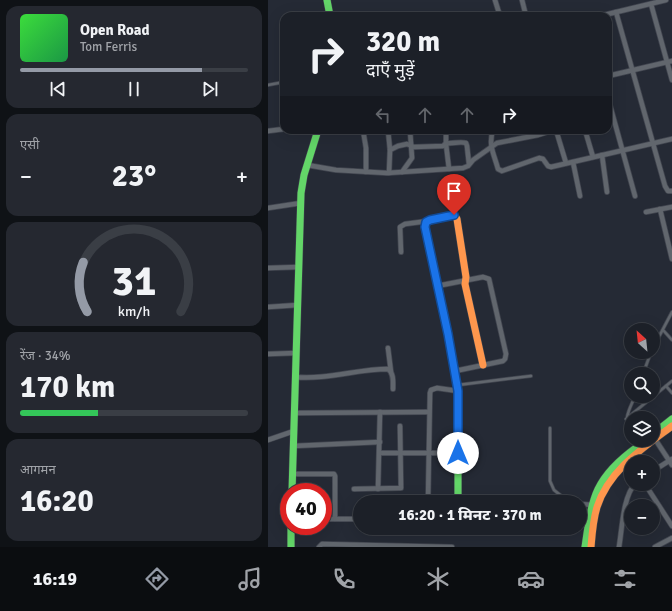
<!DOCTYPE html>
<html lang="hi">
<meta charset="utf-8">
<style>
:root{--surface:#1c2028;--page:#252830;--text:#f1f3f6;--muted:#a0a3a8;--line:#3a3e45;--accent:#949aa6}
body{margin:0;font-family:Signika,"Noto Sans Devanagari",sans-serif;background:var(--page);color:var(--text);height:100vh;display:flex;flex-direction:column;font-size:15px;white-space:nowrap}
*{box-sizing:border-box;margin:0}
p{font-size:13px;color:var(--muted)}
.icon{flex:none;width:22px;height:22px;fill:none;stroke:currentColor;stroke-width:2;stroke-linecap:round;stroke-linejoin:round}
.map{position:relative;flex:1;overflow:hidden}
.panel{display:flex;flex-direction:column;gap:6px;padding:6px;background:#0f1216;width:268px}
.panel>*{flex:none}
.top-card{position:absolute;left:12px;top:12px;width:332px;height:122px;border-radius:12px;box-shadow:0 4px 16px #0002,0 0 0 1px var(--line);background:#1c2028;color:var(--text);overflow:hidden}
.needle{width:26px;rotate:333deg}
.fabs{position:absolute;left:356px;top:323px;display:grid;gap:8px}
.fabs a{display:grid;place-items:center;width:36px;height:36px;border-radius:50%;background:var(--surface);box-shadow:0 4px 16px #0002,0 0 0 1px var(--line);font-size:20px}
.speed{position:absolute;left:12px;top:483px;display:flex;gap:8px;font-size:20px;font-weight:700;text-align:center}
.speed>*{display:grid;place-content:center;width:52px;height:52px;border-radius:50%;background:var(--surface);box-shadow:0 4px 16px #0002,0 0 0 1px var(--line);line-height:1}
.speed .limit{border:6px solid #d22;background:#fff;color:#111}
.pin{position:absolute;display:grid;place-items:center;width:34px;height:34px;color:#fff;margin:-41px -17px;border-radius:50% 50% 50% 0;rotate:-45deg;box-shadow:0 0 4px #0007}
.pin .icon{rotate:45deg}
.me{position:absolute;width:44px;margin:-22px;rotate:0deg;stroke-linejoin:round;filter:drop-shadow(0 0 3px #0008)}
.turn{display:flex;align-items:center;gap:14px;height:84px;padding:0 20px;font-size:18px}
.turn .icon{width:52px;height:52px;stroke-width:2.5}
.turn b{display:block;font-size:28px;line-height:34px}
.lanes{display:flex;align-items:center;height:38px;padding:0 20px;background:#0003;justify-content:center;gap:20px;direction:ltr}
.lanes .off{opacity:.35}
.big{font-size:30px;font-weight:800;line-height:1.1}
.panel .tile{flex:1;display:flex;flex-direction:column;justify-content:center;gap:6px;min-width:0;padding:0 14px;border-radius:12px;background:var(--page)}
.panel .dial{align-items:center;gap:0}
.dial svg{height:104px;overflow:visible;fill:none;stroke:var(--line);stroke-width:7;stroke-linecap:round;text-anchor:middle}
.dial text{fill:var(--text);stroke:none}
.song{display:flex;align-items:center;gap:12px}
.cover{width:48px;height:48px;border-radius:6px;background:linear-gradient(135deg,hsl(120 70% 55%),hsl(140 70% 35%))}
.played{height:4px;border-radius:2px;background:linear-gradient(90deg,var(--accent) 80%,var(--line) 80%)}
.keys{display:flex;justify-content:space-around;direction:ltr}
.heat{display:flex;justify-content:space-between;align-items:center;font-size:22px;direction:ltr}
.charge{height:6px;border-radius:3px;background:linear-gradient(90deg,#34c759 34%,var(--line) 0)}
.trip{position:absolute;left:85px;top:495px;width:234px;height:40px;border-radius:20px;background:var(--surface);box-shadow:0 4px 16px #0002,0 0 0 1px var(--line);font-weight:800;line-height:40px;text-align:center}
.dock{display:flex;height:64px;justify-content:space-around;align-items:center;background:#0b0d10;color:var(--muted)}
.dock .icon{width:28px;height:28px}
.dock .current{color:var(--accent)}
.dock b{font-size:18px;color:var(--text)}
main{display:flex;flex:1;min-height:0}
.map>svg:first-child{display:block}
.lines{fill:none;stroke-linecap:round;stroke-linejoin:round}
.lane-casing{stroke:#424650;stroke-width:4}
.street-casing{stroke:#424650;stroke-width:6}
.fast-casing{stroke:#424650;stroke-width:8}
.slow-casing{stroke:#424650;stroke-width:8}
.lane{stroke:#61666d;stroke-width:2.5}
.street{stroke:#61666d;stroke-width:4.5}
.fast{stroke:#63d668;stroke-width:7}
.slow{stroke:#ff974d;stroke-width:7}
.route-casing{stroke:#114b97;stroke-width:10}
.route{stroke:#1a73e8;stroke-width:7}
</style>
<main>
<section class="panel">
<div class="tile">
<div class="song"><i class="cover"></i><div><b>Open Road</b><p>Tom Ferris</p></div></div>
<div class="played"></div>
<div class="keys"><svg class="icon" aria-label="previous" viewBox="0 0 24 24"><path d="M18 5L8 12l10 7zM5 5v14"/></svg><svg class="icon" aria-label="pause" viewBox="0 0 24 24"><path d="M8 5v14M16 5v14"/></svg><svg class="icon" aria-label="next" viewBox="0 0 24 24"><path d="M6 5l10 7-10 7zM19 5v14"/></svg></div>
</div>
<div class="tile"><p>एसी</p>
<div class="heat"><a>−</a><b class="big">23°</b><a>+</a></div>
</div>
<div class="tile dial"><svg viewBox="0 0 100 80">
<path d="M14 69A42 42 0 1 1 86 69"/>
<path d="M14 69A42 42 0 0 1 11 31" stroke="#949aa6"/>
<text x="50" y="56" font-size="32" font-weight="700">31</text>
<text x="50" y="72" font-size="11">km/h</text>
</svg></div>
<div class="tile"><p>रेंज · 34%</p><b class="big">170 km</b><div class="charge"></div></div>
<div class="tile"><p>आगमन</p><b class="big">16:20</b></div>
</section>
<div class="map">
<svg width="404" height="547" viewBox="0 0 404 547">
<rect width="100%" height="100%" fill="#252a35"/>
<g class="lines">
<g class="lane-casing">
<g id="lane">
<polyline points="0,85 16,82"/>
<polyline points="395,330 404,340"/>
<polyline points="385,348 404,312"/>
<polyline points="375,374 383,352"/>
<polyline points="190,385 263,376"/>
<polyline points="398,386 404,393"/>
<polyline points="358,419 404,381"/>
<polyline points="282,428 282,481 286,490 301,502"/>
<path d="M363,429c-9,-10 0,-22 4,-33"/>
<polyline points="373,440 375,442"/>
</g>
</g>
<g class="street-casing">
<g id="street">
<polyline points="227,0 232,16"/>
<polyline points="254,0 258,16"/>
<polyline points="383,4 404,80"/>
<polyline points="348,12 397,186 400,191 404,191"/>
<polyline points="332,16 398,0"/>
<polyline points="340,76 404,61"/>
<polyline points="340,98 367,196"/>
<polyline points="95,130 98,148 98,172"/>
<polyline points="120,130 122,150 121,173"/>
<path d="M225,130c-5,15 1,24 5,39l4,2 37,-13 4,1 5,7 3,1 121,-28"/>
<polyline points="288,130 298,163"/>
<polyline points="317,130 325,157"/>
<polyline points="0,131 16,129"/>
<path d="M178,143c7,1 14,-2 20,0l1,3 2,18"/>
<polyline points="178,144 181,169"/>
<polyline points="122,150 130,146 139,144 146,147 175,146 178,143 178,130"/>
<polyline points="334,155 339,192"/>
<polyline points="305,162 312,196"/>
<polyline points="39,165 68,170 119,173 195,168 200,166 205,160 229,143 270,135 286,130"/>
<polyline points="134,172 144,158 142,130"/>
<polyline points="0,208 33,203"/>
<polyline points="392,209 404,259"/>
<polyline points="378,212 404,207"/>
<polyline points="133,252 132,227 137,224 160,221"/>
<polyline points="0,268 31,267"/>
<polyline points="169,286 215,277 221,279 238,354 237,359 235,361 187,371"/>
<polyline points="0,307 30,305"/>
<polyline points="120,348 123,372"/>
<polyline points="0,354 28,353"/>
<path d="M27,377c32,3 62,-8 93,-8 6,4 5,13 5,20"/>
<polyline points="26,413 161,412"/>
<polyline points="387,439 404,465"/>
<polyline points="0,440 26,431"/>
<polyline points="25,446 112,442"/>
<polyline points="112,453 190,453"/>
<polyline points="385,471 404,459"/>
<polyline points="25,474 66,474 67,476 67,519"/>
<polyline points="377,484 404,526"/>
<polyline points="86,489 133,488 132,426"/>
<polyline points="110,489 112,412"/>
<polyline points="160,502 162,393 163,390 169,388 190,391"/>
<polyline points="312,504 324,505"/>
<polyline points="55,519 92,519"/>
<polyline points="51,547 54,544 184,547"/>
<path d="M351,547c3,-17 4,-51 16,-63"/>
<polyline points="387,547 404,538"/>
</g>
</g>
<g class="fast-casing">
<g id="fast">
<polyline points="59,0 62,16"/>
<polyline points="158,230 180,334 190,391 190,502"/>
<polyline points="385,434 404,419"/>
<polyline points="24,492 33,193 36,175 50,130"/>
<polyline points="23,526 23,547"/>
<path d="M317,547c7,-49 9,-69 52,-100"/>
</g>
</g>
<g class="slow-casing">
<g id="slow">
<polyline points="158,230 158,222 184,215 187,216 189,219 198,277 197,284 215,365"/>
<path d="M323,547c1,-13 2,-27 6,-40 12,-37 46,-59 75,-81"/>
</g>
</g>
<use href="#lane" class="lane"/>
<use href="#street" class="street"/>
<use href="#fast" class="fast"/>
<use href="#slow" class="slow"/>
</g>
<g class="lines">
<g class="route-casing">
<polyline id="route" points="186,215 162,220 158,222 157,227 180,334 190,391 190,453"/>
</g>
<use href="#route" class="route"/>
</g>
</svg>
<div class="fabs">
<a><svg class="needle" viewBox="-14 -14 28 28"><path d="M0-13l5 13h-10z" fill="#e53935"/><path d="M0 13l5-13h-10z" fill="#a0a3a8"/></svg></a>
<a><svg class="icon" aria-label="search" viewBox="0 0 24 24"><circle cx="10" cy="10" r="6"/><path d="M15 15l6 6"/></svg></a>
<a><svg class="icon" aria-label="layers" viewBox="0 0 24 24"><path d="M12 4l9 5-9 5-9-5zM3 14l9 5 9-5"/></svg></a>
<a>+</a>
<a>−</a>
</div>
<div class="speed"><div class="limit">40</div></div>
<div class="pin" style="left:186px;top:215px;background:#d93025"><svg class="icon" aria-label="arrive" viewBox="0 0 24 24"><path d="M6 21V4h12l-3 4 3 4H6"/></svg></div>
<svg class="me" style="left:190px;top:453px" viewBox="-20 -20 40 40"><circle r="19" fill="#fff"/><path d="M0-13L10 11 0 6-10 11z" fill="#1a73e8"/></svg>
<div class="trip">16:20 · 1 मिनट · 370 m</div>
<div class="top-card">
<div class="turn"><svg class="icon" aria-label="right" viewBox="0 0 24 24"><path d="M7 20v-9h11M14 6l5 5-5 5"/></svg><div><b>320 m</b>दाएँ मुड़ें</div></div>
<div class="lanes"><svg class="icon off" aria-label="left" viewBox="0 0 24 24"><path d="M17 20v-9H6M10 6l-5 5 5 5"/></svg><svg class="icon off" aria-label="ahead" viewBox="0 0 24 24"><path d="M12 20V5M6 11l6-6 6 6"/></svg><svg class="icon off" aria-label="ahead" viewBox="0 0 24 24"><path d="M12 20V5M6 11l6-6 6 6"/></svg><svg class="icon" aria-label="right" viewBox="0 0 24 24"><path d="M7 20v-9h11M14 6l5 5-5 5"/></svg></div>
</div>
</div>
</main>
<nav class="dock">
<b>16:19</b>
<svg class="icon current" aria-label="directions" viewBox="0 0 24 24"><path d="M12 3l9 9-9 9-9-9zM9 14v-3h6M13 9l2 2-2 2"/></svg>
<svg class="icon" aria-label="music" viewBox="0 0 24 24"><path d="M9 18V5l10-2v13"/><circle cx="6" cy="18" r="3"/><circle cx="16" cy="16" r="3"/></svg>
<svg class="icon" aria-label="phone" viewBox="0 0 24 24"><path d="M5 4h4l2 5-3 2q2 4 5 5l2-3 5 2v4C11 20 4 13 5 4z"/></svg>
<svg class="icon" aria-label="climate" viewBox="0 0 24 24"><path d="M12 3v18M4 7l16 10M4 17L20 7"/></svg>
<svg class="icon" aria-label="car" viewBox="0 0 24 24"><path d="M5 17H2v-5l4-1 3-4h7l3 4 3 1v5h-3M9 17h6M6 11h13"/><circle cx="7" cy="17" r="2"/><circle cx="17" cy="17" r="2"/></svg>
<svg class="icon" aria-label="filters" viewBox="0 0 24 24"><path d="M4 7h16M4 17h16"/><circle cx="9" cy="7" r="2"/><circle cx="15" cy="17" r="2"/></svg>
</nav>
